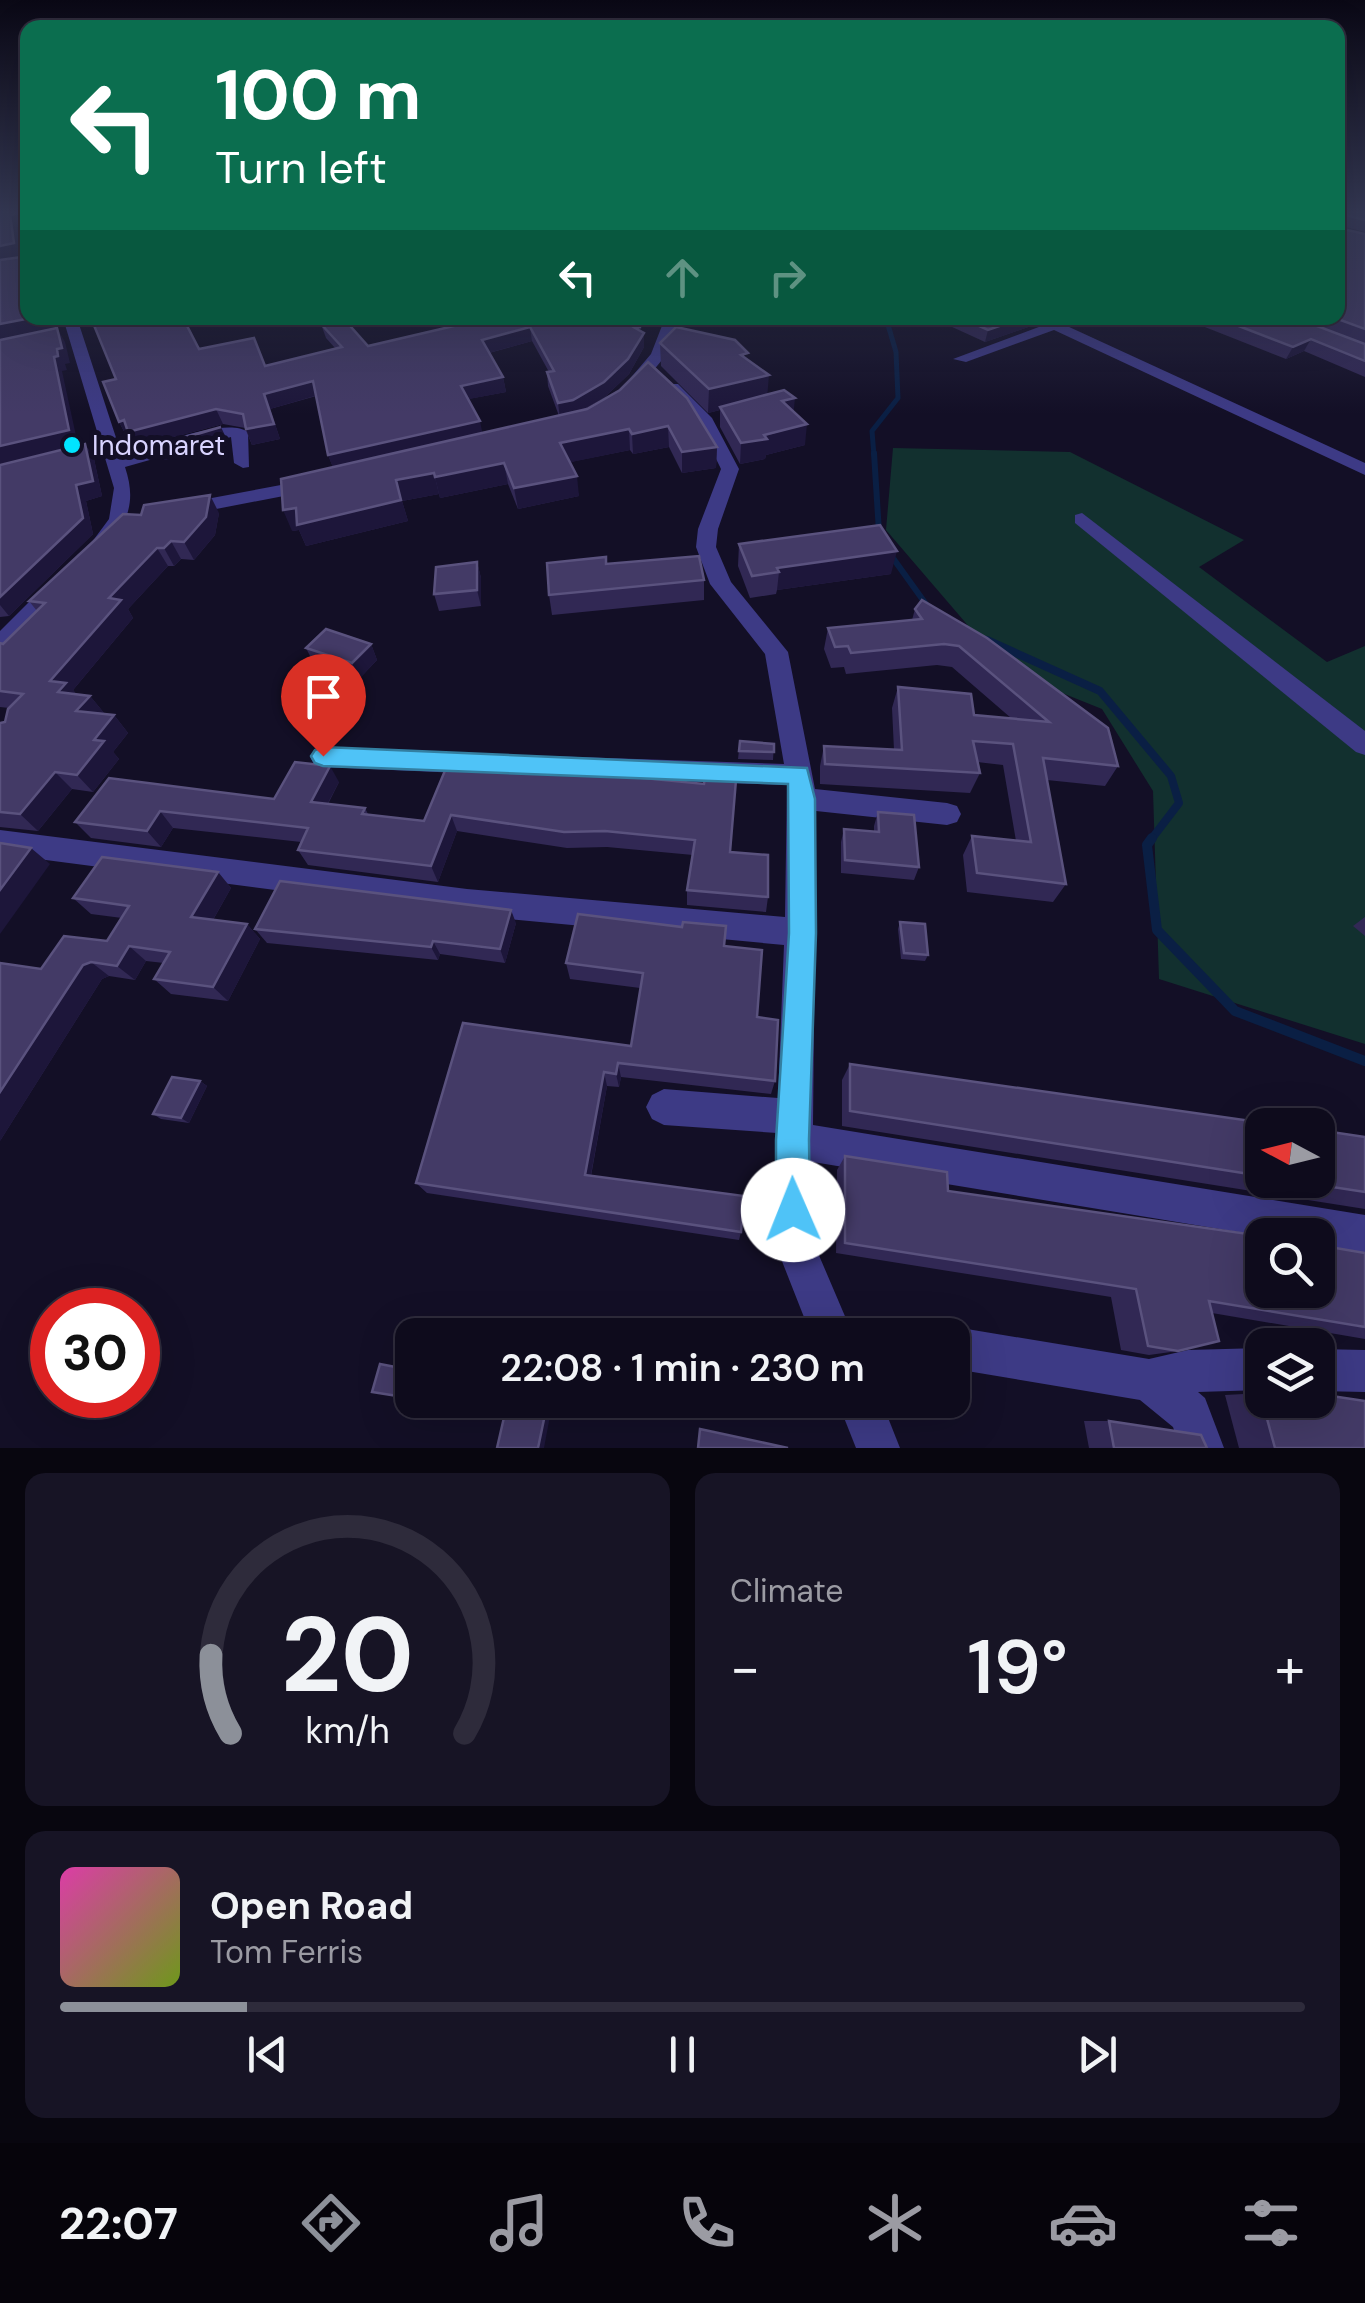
<!DOCTYPE html>
<meta charset="utf-8">
<style>
:root{--surface:#0e0b1c;--page:#171425;--text:#f1f3f6;--muted:#9b9ba3;--line:#2e2b3b;--accent:#8c9099}
body{margin:0;font-family:"DM Sans",sans-serif;background:var(--page);color:var(--text);height:100vh;display:flex;flex-direction:column;font-size:38px;white-space:nowrap}
*{box-sizing:border-box;margin:0}
p{font-size:32px;color:var(--muted)}
.icon{flex:none;width:55px;height:55px;fill:none;stroke:currentColor;stroke-width:2;stroke-linecap:round;stroke-linejoin:round}
.map{position:relative;height:1448px;overflow:hidden}
.details{display:flex;flex-direction:column;gap:25px;padding:25px;background:#08060f;flex:1}
.details>*{flex:none}
.guide{position:absolute;left:20px;top:20px;width:1325px;height:305px;border-radius:20px;box-shadow:0 10px 40px #0002,0 0 0 2px var(--line);background:#0b6e4f;color:#fff;overflow:hidden}
.needle{width:65px;rotate:277deg}
.fabs{position:absolute;left:1245px;top:1108px;display:grid;gap:20px}
.fabs a{display:grid;place-items:center;width:90px;height:90px;border-radius:20px;background:var(--surface);box-shadow:0 10px 40px #0002,0 0 0 2px var(--line);font-size:50px}
.speed{position:absolute;left:30px;top:1288px;display:flex;gap:20px;font-size:50px;font-weight:700;text-align:center}
.speed>*{display:grid;place-content:center;width:130px;height:130px;border-radius:50%;background:var(--surface);box-shadow:0 10px 40px #0002,0 0 0 2px var(--line);line-height:1}
.speed .limit{border:15px solid #d22;background:#fff;color:#111}
.pin{position:absolute;display:grid;place-items:center;width:85px;height:85px;color:#fff;margin:-102px -42px;border-radius:50% 50% 50% 0;rotate:-45deg;box-shadow:0 0 10px #0007}
.pin .icon{rotate:45deg}
.me{position:absolute;width:110px;margin:-55px;rotate:359deg;stroke-linejoin:round;filter:drop-shadow(0 0 8px #0008)}
.turn{display:flex;align-items:center;gap:35px;height:210px;padding:0 30px;font-size:45px}
.turn .icon{width:130px;height:130px;stroke-width:2.5}
.turn b{display:block;font-size:70px;line-height:85px}
.lanes{display:flex;align-items:center;height:95px;padding:0 30px;background:#0003;justify-content:center;gap:50px;direction:ltr}
.lanes .off{opacity:.35}
.big{font-size:75px;font-weight:600;line-height:1.1}
.details .card{flex:1;display:flex;flex-direction:column;justify-content:center;gap:15px;min-width:0;padding:0 35px;border-radius:20px;background:var(--page)}
.details .dial{align-items:center;gap:0}
.dial svg{height:260px;overflow:visible;fill:none;stroke:var(--line);stroke-width:7;stroke-linecap:round;text-anchor:middle}
.dial text{fill:var(--text);stroke:none}
.song{display:flex;align-items:center;gap:30px}
.cover{width:120px;height:120px;border-radius:15px;background:linear-gradient(135deg,hsl(320 70% 55%),hsl(80 70% 35%))}
.played{height:10px;border-radius:5px;background:linear-gradient(90deg,var(--accent) 15%,var(--line) 15%)}
.keys{display:flex;justify-content:space-around;direction:ltr}
.heat{display:flex;justify-content:space-between;align-items:center;font-size:55px;direction:ltr}
.details .tiles{flex:1;display:grid;gap:25px;grid-template-columns:1fr 1fr}
.card:last-child{grid-column:span 2}
.trip{position:absolute;left:395px;top:1318px;width:575px;height:100px;border-radius:20px;background:var(--surface);box-shadow:0 10px 40px #0002,0 0 0 2px var(--line);font-weight:600;line-height:100px;text-align:center}
.tab-bar{display:flex;height:160px;justify-content:space-around;align-items:center;background:#06040b;color:var(--muted)}
.tab-bar .icon{width:70px;height:70px}
.tab-bar .selected{color:var(--accent)}
.tab-bar b{font-size:45px;color:var(--text)}
.map>svg:first-child{display:block}
.green{fill:#12302f}
.lines{fill:none;stroke-linecap:round;stroke-linejoin:round}
.stream-far3{stroke:#0a1f44;stroke-width:5}
.stream-far2{stroke:#0a1f44;stroke-width:6}
.stream-far1{stroke:#0a1f44;stroke-width:8}
.stream{stroke:#0a1f44;stroke-width:10}
.minor{fill:#3d3a85;fill-rule:evenodd}
.wall{fill:#312854;fill-rule:evenodd}
.shaded-wall{fill:#1d163a}
.building{fill:#433a66;stroke:#5a527e;stroke-width:2.5}
.route{fill:#4fc3f7;stroke:#337fa1;stroke-width:2.5}
.poi-dot{fill:#00e5ff;stroke:#130f26;stroke-width:4}
.labels{text-anchor:middle;dominant-baseline:central;stroke-width:10;stroke-linejoin:round;paint-order:stroke}
.far-poi-label{font-size:28px;fill:#d9d4ff;stroke:#130f26;text-anchor:start}
</style>
<div class="map">
<svg width="1365" height="1448" viewBox="0 0 1365 1448">
<rect width="100%" height="100%" fill="#130f26"/>
<polygon class="green" points="893,448 1070,452 1244,540 1199,567 1327,662 1365,646 1365,1044 1159,979 1153,791 1102,709 1007,671 886,530"/>
<g class="lines">
<polyline class="stream-far3" points="874,456 872,431 898,398 896,352 886,318"/>
<g class="stream-far2">
<polyline points="874,453 879,532"/>
<polyline points="890,554 928,607"/>
</g>
<polyline class="stream-far1" points="987,640 1100,691 1171,776 1179,803 1150,841"/>
<polyline class="stream" points="1152,838 1147,845 1157,930 1235,1011 1365,1061"/>
<g class="minor">
<path d="M63,318h14l45,138c27,-8 103,-40 126,-24l1,35 -6,1 -9,-5 -3,-26 -106,30c11,33 4,52 -16,79h-14l-3,-4 17,-23 5,-31z"/>
<polygon points="665,318 679,318 666,355 635,393 623,393 623,387 651,354"/>
<polygon points="1063,318 1076,320 1067,326 1365,463 1365,475 1054,330 966,362 953,359"/>
<polygon points="666,384 678,384 712,418 739,469 718,529 716,547 731,582 788,652 815,789 947,803 957,806 961,814 957,822 947,825 816,811 813,1125 1365,1215 1365,1253 1318,1245 1318,1235 1262,1236 813,1162 815,1246 853,1335 811,1335 776,1246 777,1133 664,1125 652,1119 646,1107 652,1095 664,1089 778,1098 784,945 467,915 0,854 0,830 467,889 785,917 787,785 548,776 539,773 535,766 539,759 548,756 784,764 765,654 710,584 696,547 698,529 721,469 699,424 666,390"/>
<polygon points="313,479 322,485 320,489 185,515 175,509 185,503"/>
<polygon points="1082,513 1365,731 1365,755 1356,752 1075,523 1075,515"/>
<polygon points="60,577 68,579 71,584 68,589 8,651 0,653 0,631 52,579"/>
<polygon points="323,747 483,754 492,757 496,764 492,771 483,774 323,767 314,764 310,757 314,750"/>
<polygon points="967,1329 1149,1359 1188,1350 1262,1348 1262,1390 1198,1392 1205,1398 1224,1448 1180,1448 1173,1427 1140,1400 967,1371 952,1365 952,1335"/>
<polygon points="1318,1349 1365,1350 1365,1392 1318,1391"/>
<polygon points="837,1400 881,1400 900,1448 856,1448"/>
</g>
</g>
<g class="wall">
<polygon points="1365,211 1365,232 1342,226 1343,229 1365,234 1365,377 1304,351 1286,359 1182,318 1338,318 1341,213"/>
<path d="M488,318h167l-25,6 11,8 3,15 -15,27 -24,23 -24,14 6,-2 33,-19 97,57 -1,21 -34,5 -13,-26 -36,7 -3,-4 -60,12 9,34 -61,13 -10,-25 -68,14 -1,-4 -37,7 6,20 -102,25 -7,-16 -7,1 41,-64 -5,-12 -12,-59 -46,13 10,30 -28,6 -7,-17 -22,-4 -87,23 -6,-11 -3,1 -8,-15 -3,-43 70,-56 13,26 66,17 70,-18 -9,-10 -5,-14 47,22zM532,341l17,31h-2l1,14 11,30 -77,17 -14,-34 38,-7 -3,-15 -14,-24z"/>
<polygon points="952,318 1054,318 985,342 950,326"/>
<polygon points="660,343 748,360 768,394 794,412 805,445 766,455 765,459 740,464 720,427 720,410 708,413 661,366"/>
<polygon points="85,444 94,459 102,496 86,501 93,534 9,616 0,617 0,465"/>
<polygon points="219,513 215,535 194,560 181,559 174,566 168,566 128,609 133,618 73,690 76,694 90,696 104,713 114,715 128,733 113,752 119,759 93,792 72,789 38,831 0,827 0,723 5,722 9,708 0,707 0,643 3,644 37,611 29,601 141,515"/>
<polygon points="739,544 891,574 777,590 776,594 750,598 738,566"/>
<polygon points="477,562 481,578 481,606 439,611 434,594"/>
<polygon points="606,564 704,580 704,600 552,615 549,595"/>
<polygon points="915,609 1118,766 1105,786 1047,780 1066,884 1053,902 967,892 963,855 972,836 1016,841 1003,765 977,762 980,773 970,793 820,784 820,766 824,746 894,750 892,708 898,687 974,715 1011,718 952,667 937,665 846,674 844,667 831,668 824,649 828,628 912,620"/>
<polygon points="371,644 377,660 359,679 314,664 306,648"/>
<polygon points="740,741 774,744 773,760 738,759"/>
<polygon points="582,764 583,773 730,852 768,897 766,912 687,905 687,890 693,855 607,847 567,848 457,831 438,882 308,865 298,850 301,842 173,828 161,847 91,838 75,822 274,799 339,782 328,804 365,808 368,814 424,821"/>
<polygon points="878,812 919,867 914,880 841,873 841,842 844,829 874,832 874,826"/>
<polygon points="218,872 231,888 213,920 247,924 260,939 228,1001 171,994 154,979 164,963 146,961 135,980 109,976 102,979 0,1141 41,969 107,941 122,918 91,914 73,898"/>
<polygon points="1365,917 1365,936 1353,926"/>
<polygon points="900,922 928,955 925,961 901,959 898,929"/>
<polygon points="516,923 505,963 440,954 438,960 267,943 255,929"/>
<polygon points="724,946 757,1017 775,1081 771,1094 621,1077 619,1087 607,1086 591,1176 741,1232 739,1240 427,1193 416,1183 631,1046 640,988 570,979 566,963"/>
<polygon points="850,1064 1262,1125 1262,1180 1318,1180 1365,1137 1365,1209 842,1126 842,1080"/>
<polygon points="200,1081 207,1086 189,1123 161,1119 153,1114"/>
<polygon points="845,1156 948,1191 1365,1253 1365,1339 1212,1313 1178,1351 1149,1355 1121,1350 1111,1297 836,1253 837,1170"/>
<polygon points="1262,1393 1365,1448 1239,1448 1225,1395"/>
<polygon points="1084,1421 1109,1421 1207,1448 1089,1448"/>
</g>
<g class="shaded-wall">
<polygon points="28,212 28,225 17,227 21,255 0,260 0,246 10,215"/>
<polygon points="31,318 53,318 57,327 0,340 0,324"/>
<polygon points="183,318 211,318 185,323"/>
<polygon points="602,318 655,318 602,332"/>
<polygon points="707,318 724,318 707,322"/>
<polygon points="1023,318 1054,318 985,342 988,330"/>
<polygon points="530,327 532,341 485,354 482,340"/>
<polygon points="641,327 641,337 644,333 644,347 629,374 605,397 575,414 560,418 558,403 635,328"/>
<polygon points="57,328 65,342 70,363 65,364 67,370 62,371 78,445 0,464 0,446 54,357 57,349"/>
<polygon points="1311,339 1304,351 1286,359 1293,347"/>
<polygon points="769,375 767,399 720,407 720,410 708,413 709,389"/>
<polygon points="503,377 506,392 464,400 461,386"/>
<polygon points="313,381 318,395 270,409 280,439 252,445 246,429 264,394"/>
<polygon points="795,398 793,419 782,401"/>
<polygon points="216,409 223,424 136,447 130,436 127,437 119,422"/>
<polygon points="480,421 483,436 334,470 328,455"/>
<polygon points="807,424 805,445 766,455 765,459 740,464 741,443"/>
<polygon points="668,426 669,447 633,454 632,434"/>
<polygon points="221,427 228,442 201,450 201,456 164,460 156,445"/>
<polygon points="629,429 630,450 562,464 560,443"/>
<polygon points="85,444 94,459 102,496 86,501 93,534 9,616 0,605 0,597 76,485"/>
<polygon points="717,447 716,468 682,473 682,452"/>
<polygon points="504,463 508,484 440,498 435,477"/>
<polygon points="434,473 439,494 402,501 408,521 306,546 299,530 292,531 283,510 396,480"/>
<polygon points="577,476 579,496 518,509 514,488"/>
<polygon points="210,495 219,513 215,535 194,560 184,542"/>
<polygon points="171,541 181,559 174,566 164,548"/>
<polygon points="157,548 168,566 128,609 133,618 73,690 81,701 73,710 50,681 109,598"/>
<polygon points="897,551 891,574 777,590 779,572 777,568"/>
<polygon points="477,562 481,578 481,606 477,590"/>
<polygon points="371,644 377,660 359,679 352,663"/>
<polygon points="90,696 104,713 76,711"/>
<polygon points="114,715 128,733 113,752 119,759 93,792 77,775 94,740"/>
<polygon points="330,766 339,782 320,818 311,802"/>
<polygon points="55,772 72,789 38,831 20,814"/>
<polygon points="160,811 173,828 161,847 147,831"/>
<polygon points="451,815 457,831 438,882 431,866"/>
<polygon points="31,848 50,864 0,934 0,890"/>
<polygon points="218,872 231,888 206,932 191,917"/>
<polygon points="511,910 516,923 505,963 500,949"/>
<polygon points="247,924 260,939 228,1001 213,987"/>
<polygon points="433,941 440,954 438,960 431,947"/>
<polygon points="129,946 146,961 135,980 117,966"/>
<polygon points="91,962 109,976 102,979 0,1141 0,1092 83,965"/>
<polygon points="618,1063 621,1077 619,1087 616,1074"/>
<polygon points="604,1072 607,1086 589,1185 585,1175"/>
<polygon points="200,1081 207,1086 189,1123 181,1118"/>
<polygon points="411,1370 412,1385 409,1397 404,1397"/>
<polygon points="548,1400 553,1400 544,1448 538,1448"/>
</g>
<g class="building">
<polygon points="0,211 28,211 10,215 14,243 0,246"/>
<polygon points="1338,211 1365,211 1365,220 1345,215 1340,218 1343,229 1365,234 1365,329 1335,318 1338,318"/>
<polygon points="26,250 28,255 28,318 31,318 0,324 0,260 21,257"/>
<polygon points="91,318 183,318 199,349 254,338 265,366 342,347 321,324 343,318 368,346 488,318 602,318 641,327 635,328 644,333 628,359 604,382 573,400 558,403 547,372 554,371 530,327 482,340 503,377 461,386 480,421 328,455 313,381 264,394 274,424 246,429 243,414 216,409 128,432 124,420 119,422 103,382 116,379"/>
<polygon points="961,318 1023,318 988,330"/>
<polygon points="1218,318 1296,318 1365,344 1365,361 1311,339 1293,347"/>
<polygon points="676,327 735,340 748,353 741,355 769,375 709,389 660,343"/>
<polygon points="57,328 62,348 57,349 58,356 54,357 69,430 0,446 0,340"/>
<polygon points="648,362 687,398 717,447 682,452 668,426 632,434 629,429 560,443 577,476 514,488 504,463 435,477 434,473 396,480 401,500 297,525 296,508 283,510 281,479 587,409 620,390"/>
<polygon points="784,390 795,398 782,401 807,424 764,435 767,439 741,443 720,407"/>
<polygon points="221,427 194,435 194,441 156,445"/>
<polygon points="85,444 93,481 76,485 83,518 0,597 0,465"/>
<polygon points="210,495 206,517 184,542 171,541 164,548 157,548 109,598 121,600 50,681 66,683 58,692 90,696 76,711 114,715 94,740 104,741 77,775 55,772 20,814 0,812 0,723 5,722 8,709 23,694 0,691 0,643 3,644 45,603 29,601 123,514 141,515 144,505"/>
<polygon points="880,525 897,551 777,568 779,572 752,576 739,544"/>
<polygon points="699,556 704,580 549,595 547,563 606,557 606,564"/>
<polygon points="477,562 477,590 434,594 436,567"/>
<polygon points="922,600 987,638 1108,728 1118,766 1043,758 1066,884 977,873 972,836 1031,842 1013,744 973,741 980,773 825,764 824,746 902,750 898,687 971,694 974,715 1049,722 959,646 944,644 851,653 848,646 835,647 828,628 922,619 915,609"/>
<polygon points="326,629 371,644 352,663 306,648"/>
<polygon points="740,741 774,744 774,752 739,751"/>
<polygon points="449,761 582,764 580,772 704,784 705,777 736,780 730,852 768,855 768,897 687,890 695,840 605,831 564,832 451,815 431,866 298,850 308,828 160,811 147,831 75,822 109,778 274,799 295,762 330,766 311,802 365,808 362,814 424,821"/>
<polygon points="878,812 914,815 919,867 845,860 844,829 879,832"/>
<polygon points="0,843 31,848 0,890"/>
<polygon points="102,857 218,872 191,917 247,924 213,987 154,979 170,952 129,946 117,966 91,962 83,965 0,1092 0,963 41,969 64,936 107,941 129,906 73,898"/>
<polygon points="280,881 511,910 500,949 433,941 431,947 255,929"/>
<polygon points="578,914 682,927 683,922 726,926 724,946 762,950 757,1017 778,1020 775,1081 618,1063 616,1074 604,1072 585,1175 744,1196 741,1232 416,1183 463,1023 631,1046 643,973 566,963"/>
<polygon points="900,922 925,924 928,955 904,953"/>
<polygon points="850,1064 1279,1125 1262,1125 1262,1176 850,1111"/>
<polygon points="172,1077 200,1081 181,1118 153,1114"/>
<polygon points="1318,1130 1365,1137 1365,1192 1287,1180 1318,1180"/>
<polygon points="845,1156 947,1172 948,1191 1262,1236 1262,1290 1318,1290 1318,1245 1365,1253 1365,1327 1209,1301 1219,1341 1178,1351 1148,1346 1136,1289 845,1243"/>
<polygon points="380,1364 411,1370 404,1397 372,1392"/>
<polygon points="1260,1393 1262,1393 1262,1400 1318,1400 1318,1394 1365,1401 1365,1448 1275,1448"/>
<polygon points="508,1400 548,1400 538,1448 497,1448"/>
<polygon points="1109,1421 1201,1435 1207,1448 1114,1448"/>
<polygon points="700,1429 788,1448 698,1448"/>
</g>
<linearGradient id="sky" x2="0" y2="1"><stop stop-color="#0a0815"/><stop offset="0.51" stop-color="#333752"/><stop offset="1" stop-color="#333752" stop-opacity="0"/></linearGradient>
<rect width="1365" height="414" fill="url(#sky)"/>
<polygon class="route" points="323,747 807,768 815,799 816,933 809,1140 810,1210 805,1222 793,1227 781,1222 776,1210 776,1140 789,933 788,784 323,766 315,763 311,756 315,750"/>
<circle class="poi-dot" cx="72" cy="445" r="10"/>
<g class="labels">
<g class="far-poi-label">
<text x="92" y="445">Indomaret</text>
</g>
</g>
</svg>
<div class="fabs">
<a><svg class="needle" viewBox="-14 -14 28 28"><path d="M0-13l5 13h-10z" fill="#e53935"/><path d="M0 13l5-13h-10z" fill="#9b9ba3"/></svg></a>
<a><svg class="icon" aria-label="search" viewBox="0 0 24 24"><circle cx="10" cy="10" r="6"/><path d="M15 15l6 6"/></svg></a>
<a><svg class="icon" aria-label="layers" viewBox="0 0 24 24"><path d="M12 4l9 5-9 5-9-5zM3 14l9 5 9-5"/></svg></a>
</div>
<div class="speed"><div class="limit">30</div></div>
<div class="pin" style="left:323px;top:756px;background:#d93025"><svg class="icon" aria-label="arrive" viewBox="0 0 24 24"><path d="M6 21V4h12l-3 4 3 4H6"/></svg></div>
<svg class="me" style="left:793px;top:1210px" viewBox="-20 -20 40 40"><circle r="19" fill="#fff"/><path d="M0-13L10 11 0 6-10 11z" fill="#4fc3f7"/></svg>
<div class="trip">22:08 · 1 min · 230 m</div>
<div class="guide">
<div class="turn"><svg class="icon" aria-label="left" viewBox="0 0 24 24"><path d="M17 20v-9H6M10 6l-5 5 5 5"/></svg><div><b>100 m</b>Turn left</div></div>
<div class="lanes"><svg class="icon" aria-label="left" viewBox="0 0 24 24"><path d="M17 20v-9H6M10 6l-5 5 5 5"/></svg><svg class="icon off" aria-label="ahead" viewBox="0 0 24 24"><path d="M12 20V5M6 11l6-6 6 6"/></svg><svg class="icon off" aria-label="right" viewBox="0 0 24 24"><path d="M7 20v-9h11M14 6l5 5-5 5"/></svg></div>
</div>
</div>
<section class="details">
<div class="tiles">
<div class="card dial"><svg viewBox="0 0 100 80">
<path d="M14 69A42 42 0 1 1 86 69"/>
<path d="M14 69A42 42 0 0 1 8 45" stroke="#8c9099"/>
<text x="50" y="56" font-size="32" font-weight="700">20</text>
<text x="50" y="72" font-size="11">km/h</text>
</svg></div>
<div class="card"><p>Climate</p>
<div class="heat"><a>−</a><b class="big">19°</b><a>+</a></div>
</div>
<div class="card">
<div class="song"><i class="cover"></i><div><b>Open Road</b><p>Tom Ferris</p></div></div>
<div class="played"></div>
<div class="keys"><svg class="icon" aria-label="previous" viewBox="0 0 24 24"><path d="M18 5L8 12l10 7zM5 5v14"/></svg><svg class="icon" aria-label="pause" viewBox="0 0 24 24"><path d="M8 5v14M16 5v14"/></svg><svg class="icon" aria-label="next" viewBox="0 0 24 24"><path d="M6 5l10 7-10 7zM19 5v14"/></svg></div>
</div>
</div>
</section>
<nav class="tab-bar">
<b>22:07</b>
<svg class="icon selected" aria-label="directions" viewBox="0 0 24 24"><path d="M12 3l9 9-9 9-9-9zM9 14v-3h6M13 9l2 2-2 2"/></svg>
<svg class="icon" aria-label="music" viewBox="0 0 24 24"><path d="M9 18V5l10-2v13"/><circle cx="6" cy="18" r="3"/><circle cx="16" cy="16" r="3"/></svg>
<svg class="icon" aria-label="phone" viewBox="0 0 24 24"><path d="M5 4h4l2 5-3 2q2 4 5 5l2-3 5 2v4C11 20 4 13 5 4z"/></svg>
<svg class="icon" aria-label="climate" viewBox="0 0 24 24"><path d="M12 3v18M4 7l16 10M4 17L20 7"/></svg>
<svg class="icon" aria-label="car" viewBox="0 0 24 24"><path d="M5 17H2v-5l4-1 3-4h7l3 4 3 1v5h-3M9 17h6M6 11h13"/><circle cx="7" cy="17" r="2"/><circle cx="17" cy="17" r="2"/></svg>
<svg class="icon" aria-label="filters" viewBox="0 0 24 24"><path d="M4 7h16M4 17h16"/><circle cx="9" cy="7" r="2"/><circle cx="15" cy="17" r="2"/></svg>
</nav>
